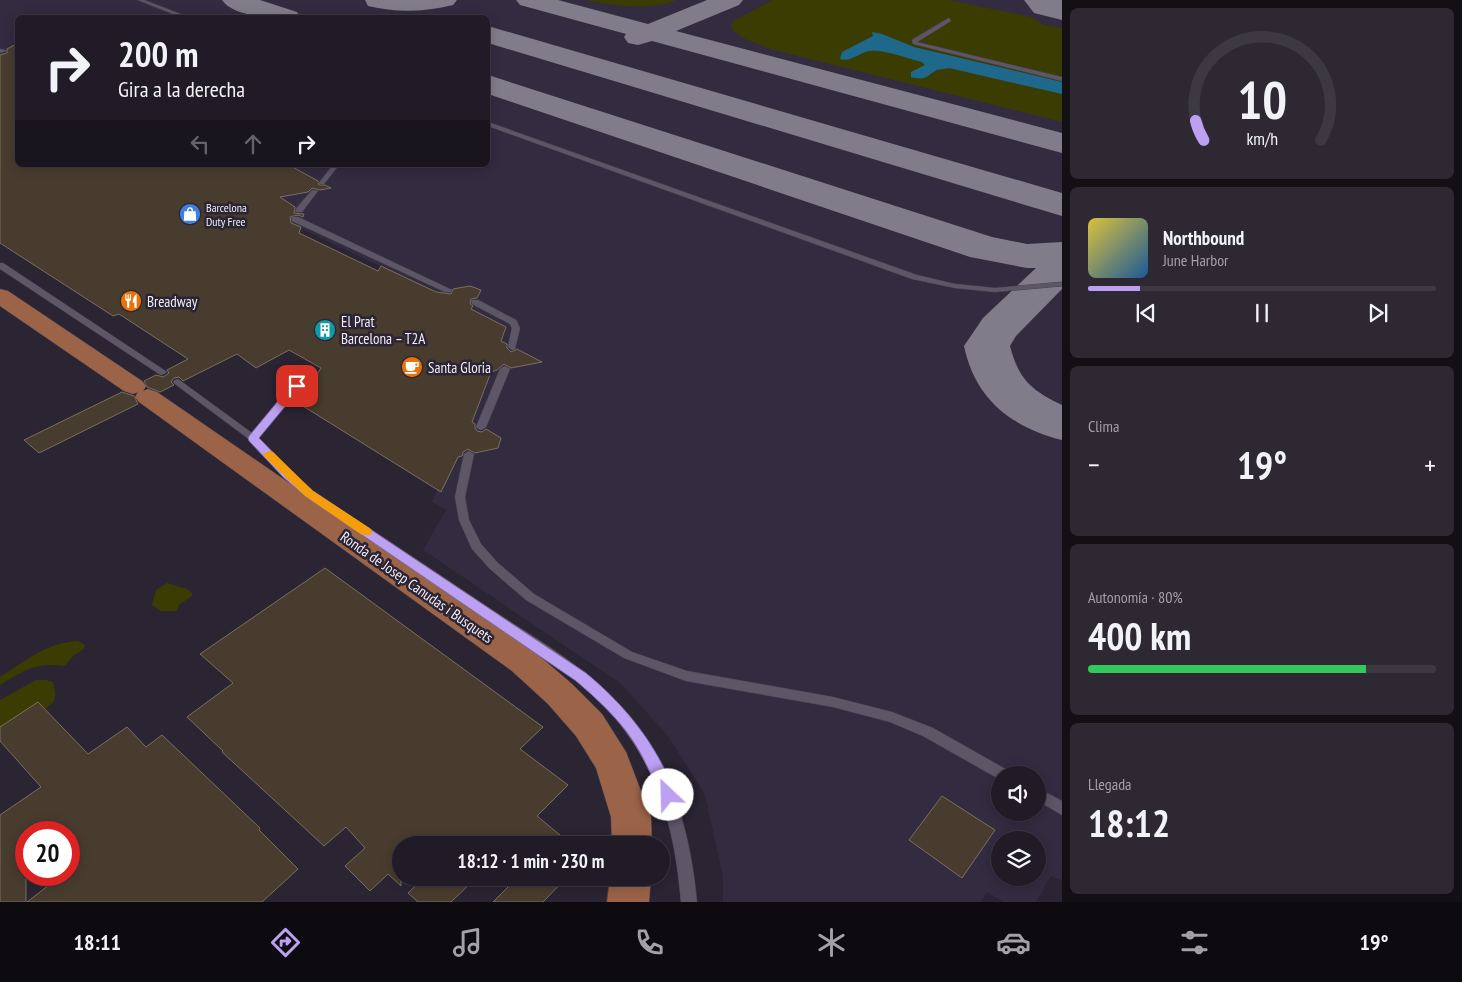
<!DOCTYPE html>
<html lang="es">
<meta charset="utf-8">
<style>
:root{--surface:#201b26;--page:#2d2832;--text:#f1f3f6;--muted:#a2a1a7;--line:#3d3943;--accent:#bca0f2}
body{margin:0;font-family:"PT Sans Narrow",sans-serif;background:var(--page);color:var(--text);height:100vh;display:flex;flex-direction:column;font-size:19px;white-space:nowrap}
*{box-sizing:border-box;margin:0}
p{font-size:16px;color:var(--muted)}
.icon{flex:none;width:28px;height:28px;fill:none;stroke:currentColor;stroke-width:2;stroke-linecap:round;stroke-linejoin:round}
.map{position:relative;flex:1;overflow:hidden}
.panel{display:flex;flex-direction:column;gap:8px;padding:8px;background:#120f15;width:400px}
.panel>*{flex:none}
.top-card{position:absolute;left:15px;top:15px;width:475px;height:152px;border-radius:8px;box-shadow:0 2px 12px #0003,0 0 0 1px var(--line);background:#201b26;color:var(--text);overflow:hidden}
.fabs{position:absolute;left:991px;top:766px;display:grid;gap:10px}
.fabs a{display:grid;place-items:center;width:55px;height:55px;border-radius:50%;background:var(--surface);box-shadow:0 2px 12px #0003,0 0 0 1px var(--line);font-size:25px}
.speed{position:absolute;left:15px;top:821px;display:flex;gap:10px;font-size:25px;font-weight:700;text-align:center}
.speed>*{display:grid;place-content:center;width:65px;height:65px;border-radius:50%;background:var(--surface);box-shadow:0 2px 12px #0003,0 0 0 1px var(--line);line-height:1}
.speed .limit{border:8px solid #d22;background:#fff;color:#111}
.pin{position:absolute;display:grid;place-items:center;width:42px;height:42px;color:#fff;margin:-21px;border-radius:10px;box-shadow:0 2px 8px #0006}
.me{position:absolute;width:55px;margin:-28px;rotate:336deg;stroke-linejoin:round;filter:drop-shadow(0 0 4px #0008)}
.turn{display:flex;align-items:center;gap:18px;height:105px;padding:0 20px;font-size:22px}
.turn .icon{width:65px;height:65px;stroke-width:2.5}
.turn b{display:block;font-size:35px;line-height:42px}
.lanes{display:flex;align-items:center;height:48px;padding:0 20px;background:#0003;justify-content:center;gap:25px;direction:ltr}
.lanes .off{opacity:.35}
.big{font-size:38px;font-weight:800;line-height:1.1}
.panel .card{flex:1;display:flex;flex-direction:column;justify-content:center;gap:8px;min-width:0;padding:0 18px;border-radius:8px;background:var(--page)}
.panel .dial{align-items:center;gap:0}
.dial svg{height:130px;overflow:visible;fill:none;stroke:var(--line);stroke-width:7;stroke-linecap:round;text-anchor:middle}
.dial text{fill:var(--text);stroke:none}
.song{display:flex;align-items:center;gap:15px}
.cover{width:60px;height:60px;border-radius:8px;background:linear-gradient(135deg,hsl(50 70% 55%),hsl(210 70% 35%))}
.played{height:5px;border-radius:2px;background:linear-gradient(90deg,var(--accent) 15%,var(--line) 15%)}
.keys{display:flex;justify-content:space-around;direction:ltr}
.heat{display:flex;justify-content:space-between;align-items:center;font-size:28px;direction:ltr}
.charge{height:8px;border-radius:4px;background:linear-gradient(90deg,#34c759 80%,var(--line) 0)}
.trip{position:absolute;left:392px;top:836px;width:278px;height:50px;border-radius:25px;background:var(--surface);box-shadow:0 2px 12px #0003,0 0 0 1px var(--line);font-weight:800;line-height:50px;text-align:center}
.tab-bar{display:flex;height:80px;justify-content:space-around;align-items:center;background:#0d0b0f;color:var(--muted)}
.tab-bar .icon{width:35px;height:35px}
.tab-bar .current{color:var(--accent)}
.tab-bar b{font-size:22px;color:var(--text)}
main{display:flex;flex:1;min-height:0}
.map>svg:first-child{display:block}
.built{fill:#332b40;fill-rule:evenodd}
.green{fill:#3b3c02}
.water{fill:#1e688c}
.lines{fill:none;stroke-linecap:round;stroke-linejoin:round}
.taxiway{fill:#817c89;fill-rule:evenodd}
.runway{fill:#817c89;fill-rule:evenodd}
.building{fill:#483c2f;stroke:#7b6f60}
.lane-casing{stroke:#48434f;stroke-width:1}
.primary-casing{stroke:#48434f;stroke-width:1}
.lane{fill:#5c5667;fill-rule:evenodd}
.primary{fill:#9b6348;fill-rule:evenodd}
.route{fill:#bca0f2;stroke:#7a689d}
.slow{fill:#f59e0b}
.labels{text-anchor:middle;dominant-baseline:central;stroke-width:5;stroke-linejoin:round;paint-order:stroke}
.far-poi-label{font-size:12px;fill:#f1edf7;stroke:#2a2433;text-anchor:start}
.poi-label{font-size:15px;fill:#f1edf7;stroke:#2a2433;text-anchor:start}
.street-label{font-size:15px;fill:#f1edf7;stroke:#2a2433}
</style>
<main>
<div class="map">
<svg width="1062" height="902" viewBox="0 0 1062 902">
<rect width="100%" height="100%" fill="#2a2433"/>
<path class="built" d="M0,0h1062v881l-11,-5 -15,26h-33l-16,-10 -6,10h-258v-25l-18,-82 -37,-59 -48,-53 -197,-133 23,-40 -14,-8 74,-175 -337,-162h319v-147h-470l-1,74 -17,-8zM1000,775h38v37h-38zM1000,840h38v38h-38z"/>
<g class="green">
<path d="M585,0h92c-30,11 -62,6 -92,0z"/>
<polygon points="773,0 948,0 1031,17 1044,25 1062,28 1062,122 770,49 745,39 732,30 731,24 735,20"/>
<polygon points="167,583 187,589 192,593 192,596 180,604 177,611 161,611 152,605 156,590"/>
<path d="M78,641l7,4 -1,4 -10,6 -9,11c-30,-4 -40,4 -65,19v-8c27,-17 46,-34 78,-36z"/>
<path d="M36,680h10l7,2c1,5 3,12 2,16 -5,15 -42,26 -55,32v-30z"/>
</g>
<path class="water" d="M872,32l10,2 32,13 148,35v12l-113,-26c-3,1 -9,1 -12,2 -12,6 -9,11 -26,7v-5l14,-7 -3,-3c-13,-3 -39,-13 -52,-11 -11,1 -19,12 -30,8l2,-7 31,-16z"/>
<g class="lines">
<g class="taxiway">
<path d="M222,0h38l37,12 4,6c-21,0 -66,1 -79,-18z"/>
<path d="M365,0h92l-4,5c-28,7 -57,8 -85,1z"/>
<polygon points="516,0 558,0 648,24 707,0 743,0 739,5 676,31 1062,133 1062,153 652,41 638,45 628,43 624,37 626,34 520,5"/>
<polygon points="488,26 1062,193 1062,216 488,43"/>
<path d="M488,75l504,162 35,7 35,-2v47l-46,47 -6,10c9,34 21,44 52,59v35c-51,-13 -87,-41 -98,-94l19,-28 53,-50h-9l-57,-11 -482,-163z"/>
</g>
<polygon class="runway" points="1024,0 1062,0 1062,20 1034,13"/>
</g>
<g class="building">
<polygon points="18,43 18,165 289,165 318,181 319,185 325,185 331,188 320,190 312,188 308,192 280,197 295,207 294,213 304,214 303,217 298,215 290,217 291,223 301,227 299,233 378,271 381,266 436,292 451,294 453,289 470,286 481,290 477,298 471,299 470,304 473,306 471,309 506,327 501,341 507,344 507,348 511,352 517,349 542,362 511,368 504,364 497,370 491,372 472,422 475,424 475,428 477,431 482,432 486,429 501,438 498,448 475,453 468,449 463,452 462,456 458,457 441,492 298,403 321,368 289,350 256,368 237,354 183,381 179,377 174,378 171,382 174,385 160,392 147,387 144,381 156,375 163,377 169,373 167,370 188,359 119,314 113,316 0,243 0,55 7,53 7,49"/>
<polygon points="122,392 134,396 138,404 39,453 24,440"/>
<polygon points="325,568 543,727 520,749 568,785 537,816 572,845 401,845 401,886 388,874 370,891 345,866 365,848 346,827 324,846 222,752 223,751 187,717 233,683 200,654"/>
<polygon points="38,702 88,754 127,727 146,747 162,735 260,828 259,830 298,869 262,902 27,902 62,875 69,875 69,832 26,832 26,902 0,902 0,815 41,787 0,741 0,727"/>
<polygon points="942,796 995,830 962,878 909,840"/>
<polygon points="424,878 476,878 451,902 418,902 408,893"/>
<polygon points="517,878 566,878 543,902 493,902"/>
</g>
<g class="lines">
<g class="lane-casing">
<g id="lane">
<polygon points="138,0 144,0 191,18 183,18"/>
<polygon points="949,18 951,21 917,42 1062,77 1062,81 913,44 912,40"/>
<polygon points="0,49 5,50 6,51 0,53"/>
<polygon points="488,122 917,275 955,284 995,288 1062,282 1062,286 995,292 955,288 912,279 488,126"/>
<polygon points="333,165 339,165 324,184 320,184 319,183"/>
<polygon points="312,190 318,191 302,212 296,212 295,210"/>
<polygon points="292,217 298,217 452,290 451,292 445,292 292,221"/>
<polygon points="0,263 3,263 167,372 162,375 159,374 0,269"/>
<polygon points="472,300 478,300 516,320 520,328 515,349 512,350 508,347 512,328 510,324 472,304"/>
<polygon points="505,366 510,369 486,427 481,430 478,429 476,427 500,369"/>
<path d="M178,379l74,54 42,-49h6l2,2 -2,2 -42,50 34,35 21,18c60,40 120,79 179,119 32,21 65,40 94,64 74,62 102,134 111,228h-16c-8,-98 -36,-170 -116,-231 -25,-19 -52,-35 -78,-53 -61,-41 -121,-82 -182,-123l-21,-18 -34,-37 -75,-56 -2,-2 2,-2z"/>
<polygon points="469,451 474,454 465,497 469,520 481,544 498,563 534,594 632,652 687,671 833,697 892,712 933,728 1009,771 1011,775 1000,775 999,779 923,736 890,722 833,707 686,681 624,658 526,600 490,569 472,549 459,520 455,497 464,454"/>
<polygon points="1038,788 1062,801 1062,815 1038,801"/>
</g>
</g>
<g class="primary-casing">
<g id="primary">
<polygon points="0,289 8,291 142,381 146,386 143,391 148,389 157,392 536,653 572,684 602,714 626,752 651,817 652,845 612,845 611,817 596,768 576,736 548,704 512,671 139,402 135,397 138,392 133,394 124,391 0,306"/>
<polygon points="610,878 651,878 649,902 607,902"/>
</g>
</g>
<use href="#lane" class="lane"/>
<use href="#primary" class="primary"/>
</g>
<path class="route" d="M297,382l5,4 -43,52 33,34 21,19 273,182c41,34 71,72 90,122l-2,5 -6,2 -5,-2c-10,-20 -18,-41 -30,-59 -15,-23 -37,-43 -57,-60l-271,-185 -22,-19 -34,-36 -1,-3 1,-2 44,-53z"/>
<polygon class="slow" points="269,451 273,452 313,491 371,529 372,532 371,535 362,535 305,496 265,457 263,454"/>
<defs>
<g id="shop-disc" transform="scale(1.125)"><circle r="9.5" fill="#3f7fe0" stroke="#2a2433"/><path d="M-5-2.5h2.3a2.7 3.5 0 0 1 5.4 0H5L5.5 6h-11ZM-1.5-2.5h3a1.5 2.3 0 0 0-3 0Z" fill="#fff"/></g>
<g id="restaurant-disc" transform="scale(1.125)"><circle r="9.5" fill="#e8710a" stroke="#2a2433"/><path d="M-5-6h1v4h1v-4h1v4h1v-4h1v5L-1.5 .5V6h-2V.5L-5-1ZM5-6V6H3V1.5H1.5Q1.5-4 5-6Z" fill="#fff"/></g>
<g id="building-disc" transform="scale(1.125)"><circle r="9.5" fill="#0f9aa8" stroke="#2a2433"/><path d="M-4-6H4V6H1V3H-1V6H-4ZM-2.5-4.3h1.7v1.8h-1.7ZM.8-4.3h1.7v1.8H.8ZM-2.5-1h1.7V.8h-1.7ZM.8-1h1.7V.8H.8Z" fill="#fff"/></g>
<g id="cafe-disc" transform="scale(1.125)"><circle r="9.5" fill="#e8710a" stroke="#2a2433"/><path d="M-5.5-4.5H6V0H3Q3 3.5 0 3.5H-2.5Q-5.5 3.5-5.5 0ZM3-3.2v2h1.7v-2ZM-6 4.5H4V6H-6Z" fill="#fff"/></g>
</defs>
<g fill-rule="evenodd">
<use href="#shop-disc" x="190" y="214"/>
<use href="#restaurant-disc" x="131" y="301"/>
<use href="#building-disc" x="325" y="330"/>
<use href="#cafe-disc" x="412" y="367"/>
</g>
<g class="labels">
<g class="far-poi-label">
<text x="206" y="207">Barcelona<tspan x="206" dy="14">Duty Free</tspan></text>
</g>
<g class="poi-label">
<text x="147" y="301">Breadway</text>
<text x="341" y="321">El Prat<tspan x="341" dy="17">Barcelona – T2A</tspan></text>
<text x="428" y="367">Santa Gloria</text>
</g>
<g class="street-label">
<text transform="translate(417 587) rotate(35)">Ronda de Josep Canudas i Busquets</text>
</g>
</g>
</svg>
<div class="fabs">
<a><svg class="icon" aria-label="sound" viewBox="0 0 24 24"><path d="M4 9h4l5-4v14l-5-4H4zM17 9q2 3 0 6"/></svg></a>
<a><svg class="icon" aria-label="layers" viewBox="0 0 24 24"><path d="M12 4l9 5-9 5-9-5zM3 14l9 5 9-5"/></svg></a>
</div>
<div class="speed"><div class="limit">20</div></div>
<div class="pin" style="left:297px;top:386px;background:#d93025"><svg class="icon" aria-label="arrive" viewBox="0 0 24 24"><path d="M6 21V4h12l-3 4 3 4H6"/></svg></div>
<svg class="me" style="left:668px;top:795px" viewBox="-20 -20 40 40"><circle r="19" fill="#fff"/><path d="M0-13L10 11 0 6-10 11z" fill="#bca0f2"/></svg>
<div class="trip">18:12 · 1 min · 230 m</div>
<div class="top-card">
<div class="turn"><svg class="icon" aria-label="right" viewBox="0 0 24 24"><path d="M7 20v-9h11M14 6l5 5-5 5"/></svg><div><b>200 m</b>Gira a la derecha</div></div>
<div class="lanes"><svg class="icon off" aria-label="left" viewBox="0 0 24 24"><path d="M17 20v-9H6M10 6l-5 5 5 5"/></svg><svg class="icon off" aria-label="ahead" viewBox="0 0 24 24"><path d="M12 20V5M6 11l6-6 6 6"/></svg><svg class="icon" aria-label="right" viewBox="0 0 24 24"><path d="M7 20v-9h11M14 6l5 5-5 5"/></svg></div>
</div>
</div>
<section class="panel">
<div class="card dial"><svg viewBox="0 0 100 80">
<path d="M14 69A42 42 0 1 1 86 69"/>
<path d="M14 69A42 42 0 0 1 9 57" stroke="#bca0f2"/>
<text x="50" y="56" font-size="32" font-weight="700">10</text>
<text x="50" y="72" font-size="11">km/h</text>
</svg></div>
<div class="card">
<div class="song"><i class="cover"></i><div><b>Northbound</b><p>June Harbor</p></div></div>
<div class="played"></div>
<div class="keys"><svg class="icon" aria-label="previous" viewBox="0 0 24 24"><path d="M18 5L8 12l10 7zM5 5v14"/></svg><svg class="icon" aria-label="pause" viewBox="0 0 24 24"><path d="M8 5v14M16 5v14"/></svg><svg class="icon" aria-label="next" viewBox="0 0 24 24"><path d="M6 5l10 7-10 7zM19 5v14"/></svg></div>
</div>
<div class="card"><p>Clima</p>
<div class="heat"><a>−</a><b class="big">19°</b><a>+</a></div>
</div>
<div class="card"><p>Autonomía · 80%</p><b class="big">400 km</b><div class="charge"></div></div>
<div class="card"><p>Llegada</p><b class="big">18:12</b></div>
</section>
</main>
<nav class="tab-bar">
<b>18:11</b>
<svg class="icon current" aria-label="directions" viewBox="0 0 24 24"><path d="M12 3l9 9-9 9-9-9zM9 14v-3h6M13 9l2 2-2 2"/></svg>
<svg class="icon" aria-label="music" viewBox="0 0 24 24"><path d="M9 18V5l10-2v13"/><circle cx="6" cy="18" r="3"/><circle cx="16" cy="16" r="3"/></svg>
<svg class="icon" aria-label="phone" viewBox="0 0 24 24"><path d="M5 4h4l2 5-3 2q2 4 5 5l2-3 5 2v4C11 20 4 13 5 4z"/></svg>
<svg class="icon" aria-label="climate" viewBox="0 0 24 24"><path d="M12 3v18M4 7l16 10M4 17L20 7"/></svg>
<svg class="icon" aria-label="car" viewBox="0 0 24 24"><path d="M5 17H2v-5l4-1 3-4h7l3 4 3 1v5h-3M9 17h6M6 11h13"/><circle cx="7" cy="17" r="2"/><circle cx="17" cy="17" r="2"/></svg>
<svg class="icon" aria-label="filters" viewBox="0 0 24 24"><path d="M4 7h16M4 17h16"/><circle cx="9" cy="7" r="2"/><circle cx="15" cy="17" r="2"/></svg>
<b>19°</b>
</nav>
